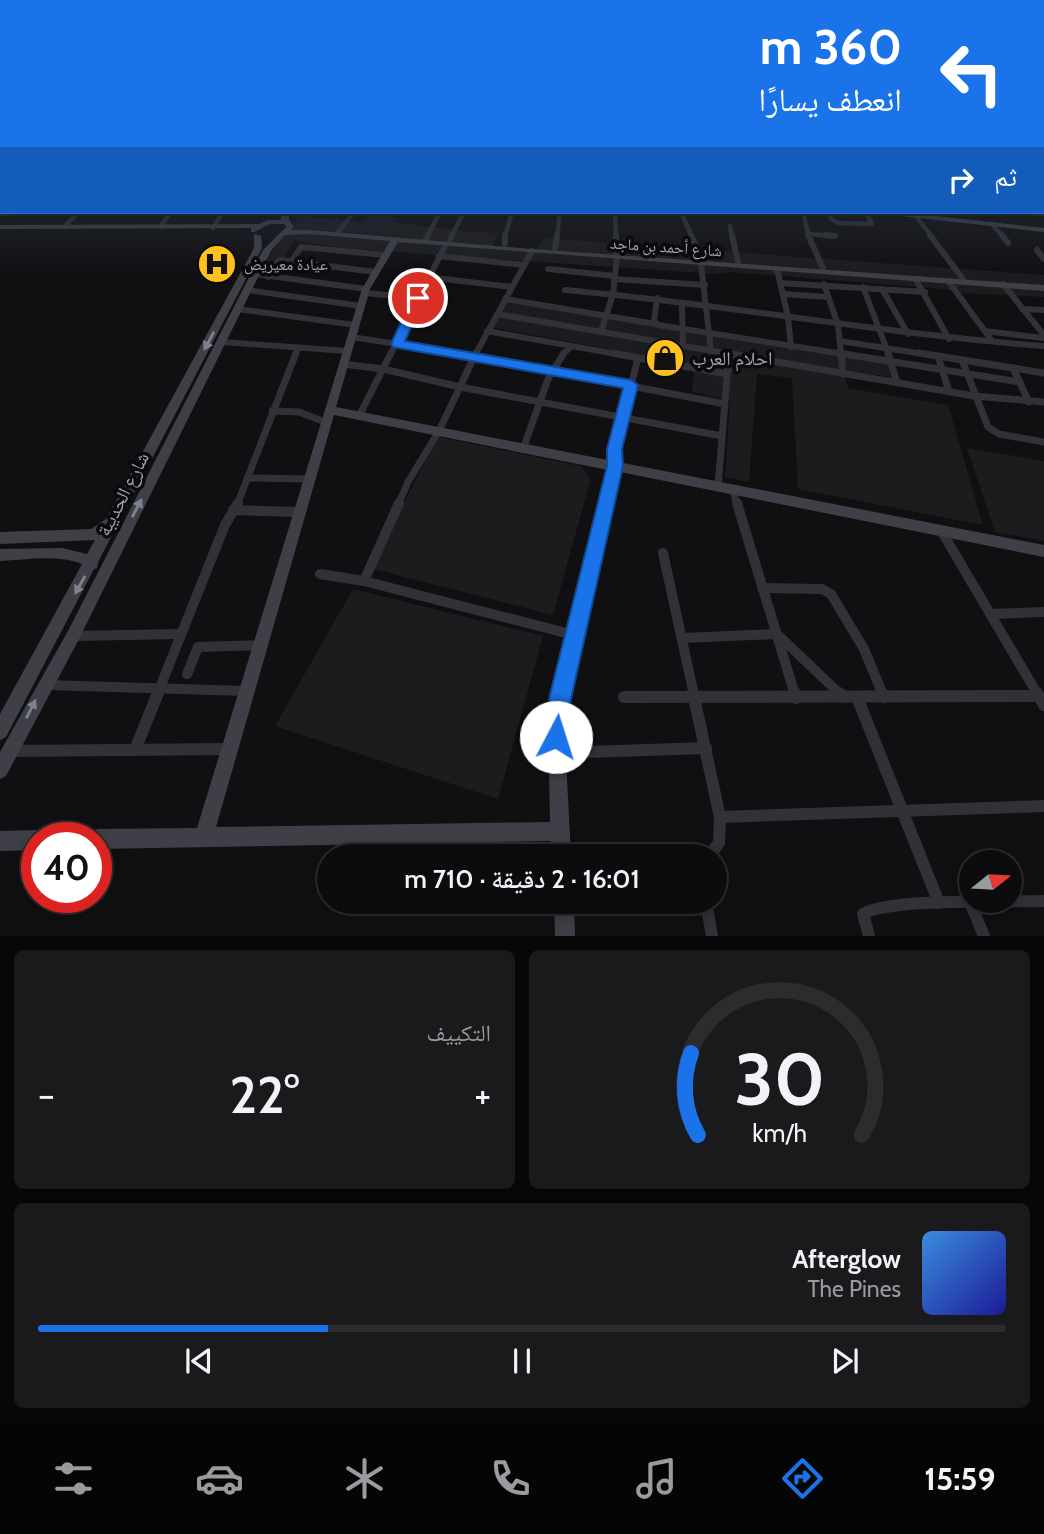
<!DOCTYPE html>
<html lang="ar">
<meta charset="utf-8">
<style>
:root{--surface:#0c0c0e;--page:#1a1a1c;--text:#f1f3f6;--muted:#9a9b9e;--line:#2c2c2e;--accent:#1a73e8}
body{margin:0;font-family:Cabin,"Noto Naskh Arabic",sans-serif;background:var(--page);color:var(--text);direction:rtl;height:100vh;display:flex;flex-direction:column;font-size:26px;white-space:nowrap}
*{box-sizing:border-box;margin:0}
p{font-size:23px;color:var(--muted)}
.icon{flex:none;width:38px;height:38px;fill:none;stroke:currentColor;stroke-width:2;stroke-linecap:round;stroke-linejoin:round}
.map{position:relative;height:936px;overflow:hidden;direction:ltr}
.details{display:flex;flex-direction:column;gap:14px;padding:14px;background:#070708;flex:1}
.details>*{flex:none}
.top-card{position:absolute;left:0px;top:0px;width:1045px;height:214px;box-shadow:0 4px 18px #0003,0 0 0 2px var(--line);direction:rtl;background:#1a73e8;color:#fff;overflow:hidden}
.needle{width:46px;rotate:72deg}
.tools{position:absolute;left:959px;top:850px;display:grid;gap:14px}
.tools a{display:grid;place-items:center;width:63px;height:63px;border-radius:50%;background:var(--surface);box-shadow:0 4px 18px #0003,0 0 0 2px var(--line);font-size:35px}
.speed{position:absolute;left:21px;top:822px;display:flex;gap:14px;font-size:35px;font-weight:700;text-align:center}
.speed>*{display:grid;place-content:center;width:91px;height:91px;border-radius:50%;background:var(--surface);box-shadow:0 4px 18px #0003,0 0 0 2px var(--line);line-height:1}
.speed .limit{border:10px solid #d22;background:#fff;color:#111}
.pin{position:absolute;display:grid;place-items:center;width:60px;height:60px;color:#fff;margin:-30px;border:4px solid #fff;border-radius:50%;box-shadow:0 2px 7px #0007}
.me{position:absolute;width:77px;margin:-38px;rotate:5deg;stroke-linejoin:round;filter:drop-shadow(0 0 5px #0008)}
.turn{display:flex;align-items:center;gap:24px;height:147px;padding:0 28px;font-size:32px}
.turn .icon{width:91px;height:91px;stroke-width:2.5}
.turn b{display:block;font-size:49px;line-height:60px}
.then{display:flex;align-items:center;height:66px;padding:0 28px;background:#0003;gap:14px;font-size:26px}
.big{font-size:52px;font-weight:600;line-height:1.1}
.details .card{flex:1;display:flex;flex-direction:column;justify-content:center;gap:10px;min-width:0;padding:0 24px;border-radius:10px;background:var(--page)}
.details .dial{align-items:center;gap:0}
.dial svg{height:182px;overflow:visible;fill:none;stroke:var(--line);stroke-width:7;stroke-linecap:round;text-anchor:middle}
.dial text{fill:var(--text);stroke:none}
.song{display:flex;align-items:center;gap:21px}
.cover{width:84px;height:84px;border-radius:10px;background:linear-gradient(135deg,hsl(210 70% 55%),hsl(240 70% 35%))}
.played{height:7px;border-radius:4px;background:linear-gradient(90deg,var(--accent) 30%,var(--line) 30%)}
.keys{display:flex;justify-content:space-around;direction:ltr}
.heat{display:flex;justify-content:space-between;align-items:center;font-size:38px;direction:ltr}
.details .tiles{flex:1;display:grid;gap:14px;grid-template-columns:1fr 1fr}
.card:last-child{grid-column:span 2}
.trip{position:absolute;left:317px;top:844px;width:410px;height:70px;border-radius:35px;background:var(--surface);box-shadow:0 4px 18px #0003,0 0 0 2px var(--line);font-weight:600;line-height:70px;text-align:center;direction:rtl}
.menu{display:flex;height:112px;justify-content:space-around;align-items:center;background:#050506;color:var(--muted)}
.menu .icon{width:49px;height:49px}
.menu .current{color:var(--accent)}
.menu b{font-size:32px;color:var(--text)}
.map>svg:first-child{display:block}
.built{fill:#1c1c1f}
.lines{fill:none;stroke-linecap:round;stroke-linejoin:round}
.street-far4{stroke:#313137;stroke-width:4.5}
.street-far3{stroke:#313137;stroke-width:6}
.street-far2{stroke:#313137;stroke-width:7}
.street-far1{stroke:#313137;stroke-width:10}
.street{stroke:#313137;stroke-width:12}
.secondary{fill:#3f4047;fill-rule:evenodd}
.oneway{fill:#7e828e}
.route{fill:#1a73e8;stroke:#114b97;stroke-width:2}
.labels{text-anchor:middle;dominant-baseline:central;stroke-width:7;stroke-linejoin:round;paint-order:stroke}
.far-street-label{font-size:16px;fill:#a0a5b4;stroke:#0b0b0d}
.far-poi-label{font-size:16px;fill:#a0a5b4;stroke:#0b0b0d;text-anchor:start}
.poi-label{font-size:19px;fill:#a0a5b4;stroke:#0b0b0d;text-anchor:start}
.street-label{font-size:19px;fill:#a0a5b4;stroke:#0b0b0d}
</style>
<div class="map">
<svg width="1044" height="936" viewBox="0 0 1044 936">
<rect width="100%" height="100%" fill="#101012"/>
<g class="built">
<polygon points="291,212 308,212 314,217 364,223 371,215 396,217 394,222 462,231 498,233 493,247 536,250 544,238 1044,275 1044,297 960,293 943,289 730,272 716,274 354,249 294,241 278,271 260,270 283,236 298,221"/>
<polygon points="507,298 887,362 891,377 843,370 848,388 948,405 983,525 798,489 792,378 757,374 749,482 725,477 730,400 692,392 694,365 490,327"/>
<polygon points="438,437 580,466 591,478 553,615 370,568"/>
<polygon points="967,448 1044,461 1044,541 995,532"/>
<polygon points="353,589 543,636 498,799 275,726"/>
</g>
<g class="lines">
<g class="street-far4">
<polyline points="537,212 560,213"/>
<polyline points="615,212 616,237"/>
<polyline points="681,212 692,237"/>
<polyline points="803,212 809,237"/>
<polyline points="832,212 830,218 839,223 872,224 866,212"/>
<polyline points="916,216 932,237"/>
<polyline points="992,224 1003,237"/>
<polyline points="730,226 732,237"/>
<polyline points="64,227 79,212"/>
<polyline points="160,227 171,212"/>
<polyline points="213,228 223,212"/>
<polyline points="338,232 354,212"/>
<polyline points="808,234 835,236"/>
<polyline points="427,237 440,212"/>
<polyline points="451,237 464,212"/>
<polyline points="505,237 512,212"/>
<polyline points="557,237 560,212"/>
</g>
<g class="street-far3">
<polyline points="505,235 505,244"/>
<polyline points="616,235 616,253"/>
<polyline points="691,235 702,259"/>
<polyline points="732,235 738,262"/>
<polyline points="808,235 823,268"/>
<polyline points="826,235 835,236"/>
<polyline points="930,235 962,278"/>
<polyline points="1002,235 1008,243"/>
<polyline points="426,239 428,235"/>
<polyline points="450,240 452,235"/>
<polyline points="555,248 557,235"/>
<polyline points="1037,250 1044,259"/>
<polyline points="439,256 524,265"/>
<polyline points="291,262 301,247 386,255"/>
<polyline points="701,264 711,351"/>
<polyline points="548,269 615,276"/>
<polyline points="777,269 788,317 791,347"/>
<polyline points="255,274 366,289"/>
<polyline points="268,277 279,260 376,272"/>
<polyline points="427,277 512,287"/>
<polyline points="614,279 705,285"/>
<polyline points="916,280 949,339"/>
<polyline points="949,282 992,341"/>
<polyline points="780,283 925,292"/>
<polyline points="824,284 838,325 841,355"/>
<polyline points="1003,284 1044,335"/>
<polyline points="863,287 889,355"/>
<polyline points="882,289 908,334"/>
<polyline points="247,290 361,306"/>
<path d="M565,290c160,14 318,44 479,56"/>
<polyline points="365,293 418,298"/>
<polyline points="783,294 828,297"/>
<polyline points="657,298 654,322 658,325 850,355"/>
<polyline points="505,299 656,324"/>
<polyline points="682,304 683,346"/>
<polyline points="237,309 355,325"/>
<polyline points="1022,309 1044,310"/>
<polyline points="497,314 736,355"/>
<polyline points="487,331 622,355"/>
<polyline points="985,331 1044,338"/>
<polyline points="601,332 613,294 617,257"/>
<polyline points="351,337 470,355"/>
<polyline points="840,341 930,355"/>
<polyline points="223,342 346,351"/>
<polyline points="295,355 297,350"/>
<polyline points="390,355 446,244"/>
<polyline points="475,355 532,251"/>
<polyline points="562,355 571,347"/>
</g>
<g class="street-far2">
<polyline points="458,353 725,404"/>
<polyline points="612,353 727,374"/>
<polyline points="726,353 974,396 1044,402"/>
<polyline points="838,353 1020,382"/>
<polyline points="841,353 843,374"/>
<polyline points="888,353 897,383"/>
<polyline points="919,353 1044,373"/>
<polyline points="938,356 949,392"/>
<polyline points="962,360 988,427 999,434 1044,442"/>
<polyline points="343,364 383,369 460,387 722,436"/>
<polyline points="1013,368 1029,402"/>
<polyline points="272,411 299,412 325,422"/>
<polyline points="359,416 391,353"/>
<polyline points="523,449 548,379 564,353"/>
<polyline points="615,465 615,449 638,358"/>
<polyline points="247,478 307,479"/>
<polyline points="718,486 729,354"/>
<polyline points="732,488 737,505"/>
<polyline points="237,505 296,353"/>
<polyline points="398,505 408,482 439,431 476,353"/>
</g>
<g class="street-far1">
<polyline points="737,503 795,695"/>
<polyline points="233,510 298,512"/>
<polyline points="942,532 1038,695"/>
<polyline points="663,553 694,695"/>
<polyline points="320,574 364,581 574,635"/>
<polyline points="364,581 399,503"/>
<polyline points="762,588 822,589 831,594 864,649 883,695"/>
<polyline points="990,614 1044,612"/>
<polyline points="73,636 180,634"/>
<polyline points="682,638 777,634 841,695"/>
<polyline points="187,674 198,647 260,645"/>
<polyline points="46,685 246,691"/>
<polyline points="157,695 225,525 238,503"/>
</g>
<g class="street">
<polyline points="693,693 720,817 719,843 709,856"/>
<polyline points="795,693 796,698"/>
<polyline points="839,693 843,697"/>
<polyline points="882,693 884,697"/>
<polyline points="1037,693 1044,705"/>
<polyline points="624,697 1038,696"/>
<polyline points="857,697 939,903"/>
<polyline points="135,750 158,693"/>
<polyline points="10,751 230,749"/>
<polyline points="557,753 706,748"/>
<polyline points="720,817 1044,806"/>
<polyline points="706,901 712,936"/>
<polyline points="970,902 984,936"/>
<path d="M869,936l-6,-22c27,-16 143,-12 181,-13"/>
</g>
<g class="secondary">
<rect x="1043" y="146" width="1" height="4"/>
<rect x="1043" y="198" width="1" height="4"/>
<path d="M281,212h8v8l5,7 -3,3h18l223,19 512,36v6l-646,-49 -28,47 -34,118 708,138v12l-424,-85 -56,249 7,135h-20v-15l-455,8v-11h-9l2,-6 7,-3 101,-1 165,-539 28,-48 -81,-7 -22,1 -3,1 -13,15 -193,390 -72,135 -6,3v-27l68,-121 195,-381 23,-23 -2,-3h-14l-16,8h-3v-4l-251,1v-4l259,-1 9,-4h13zM334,415l274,55 -60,251 2,101 -334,5z"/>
<polygon points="878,212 900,212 1044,228 1044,232 882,214"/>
<path d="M254,234l7,2 1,12 -164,314 -1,6 -3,1 -88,168 -6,3v-26l82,-150c-25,-10 -56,-4 -82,-3v-12l62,-1 25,6 8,-14 -95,4v-12l91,-3 15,-10 148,-271z"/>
<polygon points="37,830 44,833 46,838 37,838 37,850 0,851 0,831"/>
<polygon points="554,901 574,901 575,936 555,936"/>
</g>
</g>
<defs><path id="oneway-solid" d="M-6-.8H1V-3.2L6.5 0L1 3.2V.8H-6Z" transform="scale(1.75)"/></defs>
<g class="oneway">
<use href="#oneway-solid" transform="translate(209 341) rotate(118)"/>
<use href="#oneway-solid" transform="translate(137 508) rotate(-62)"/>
<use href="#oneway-solid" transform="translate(80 585) rotate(119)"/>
<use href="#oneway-solid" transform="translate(31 709) rotate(-63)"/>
</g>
<linearGradient id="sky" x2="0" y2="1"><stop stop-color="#09090a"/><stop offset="0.52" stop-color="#313744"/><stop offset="1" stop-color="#313744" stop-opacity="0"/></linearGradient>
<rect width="1044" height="274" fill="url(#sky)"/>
<polygon class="route" points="418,295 424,298 405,341 631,380 638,385 622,449 623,466 571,699 568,737 564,745 556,748 549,745 545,737 549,699 607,466 607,449 623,388 393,347 391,344 412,298"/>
<defs>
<g id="hospital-disc" transform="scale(2.0125)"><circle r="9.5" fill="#ffc11b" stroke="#0b0b0d"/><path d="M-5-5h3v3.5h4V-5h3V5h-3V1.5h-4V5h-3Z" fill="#111"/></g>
<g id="shop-disc" transform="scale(2.0125)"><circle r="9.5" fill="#ffc11b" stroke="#0b0b0d"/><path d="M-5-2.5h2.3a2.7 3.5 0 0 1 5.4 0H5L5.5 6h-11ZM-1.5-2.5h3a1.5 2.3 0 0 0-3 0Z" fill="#111"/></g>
</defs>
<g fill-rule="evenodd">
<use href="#hospital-disc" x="217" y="264"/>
<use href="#shop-disc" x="665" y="358"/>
</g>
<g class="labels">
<g class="far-street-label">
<text transform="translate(666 247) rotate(4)">شارع أحمد بن ماجد</text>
</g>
<g class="far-poi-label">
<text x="244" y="264">عيادة معيريض</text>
</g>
<g class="poi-label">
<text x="692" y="358">احلام العرب</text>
</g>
<g class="street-label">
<text transform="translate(123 494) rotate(-63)">شارع الحديبة</text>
</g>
</g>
</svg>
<div class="tools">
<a><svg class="needle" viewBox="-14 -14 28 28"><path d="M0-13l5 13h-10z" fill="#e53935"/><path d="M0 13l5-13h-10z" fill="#9a9b9e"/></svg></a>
</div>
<div class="speed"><div class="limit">40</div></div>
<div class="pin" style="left:418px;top:298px;background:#d93025"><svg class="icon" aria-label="arrive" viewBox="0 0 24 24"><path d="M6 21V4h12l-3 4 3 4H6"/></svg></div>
<svg class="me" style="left:556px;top:737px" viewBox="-20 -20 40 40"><circle r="19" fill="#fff"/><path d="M0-13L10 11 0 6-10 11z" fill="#1a73e8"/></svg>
<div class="trip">16:01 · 2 دقيقة · 710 m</div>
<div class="top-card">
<div class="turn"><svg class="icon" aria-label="left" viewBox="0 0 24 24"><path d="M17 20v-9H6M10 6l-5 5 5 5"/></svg><div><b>360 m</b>انعطف يسارًا</div></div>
<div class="then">ثم<svg class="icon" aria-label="right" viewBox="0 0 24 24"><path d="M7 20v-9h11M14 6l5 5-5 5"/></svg></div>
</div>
</div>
<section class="details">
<div class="tiles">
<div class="card dial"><svg viewBox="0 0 100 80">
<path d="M14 69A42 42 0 1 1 86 69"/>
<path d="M14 69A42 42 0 0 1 11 33" stroke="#1a73e8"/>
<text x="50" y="56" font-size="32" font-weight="700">30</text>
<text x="50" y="72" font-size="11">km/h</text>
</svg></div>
<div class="card"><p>التكييف</p>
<div class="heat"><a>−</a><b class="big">22°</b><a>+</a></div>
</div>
<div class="card">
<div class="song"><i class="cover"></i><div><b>Afterglow</b><p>The Pines</p></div></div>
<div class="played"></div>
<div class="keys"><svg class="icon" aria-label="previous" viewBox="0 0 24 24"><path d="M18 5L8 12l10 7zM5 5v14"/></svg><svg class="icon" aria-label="pause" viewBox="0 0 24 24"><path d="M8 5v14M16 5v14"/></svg><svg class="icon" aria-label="next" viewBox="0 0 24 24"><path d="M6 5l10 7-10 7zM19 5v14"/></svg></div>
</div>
</div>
</section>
<nav class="menu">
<b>15:59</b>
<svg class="icon current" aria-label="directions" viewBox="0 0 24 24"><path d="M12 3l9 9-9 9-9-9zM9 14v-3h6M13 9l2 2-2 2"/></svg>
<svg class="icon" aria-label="music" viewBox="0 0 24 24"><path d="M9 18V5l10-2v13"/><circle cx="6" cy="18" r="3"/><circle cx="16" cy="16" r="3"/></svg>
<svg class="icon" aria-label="phone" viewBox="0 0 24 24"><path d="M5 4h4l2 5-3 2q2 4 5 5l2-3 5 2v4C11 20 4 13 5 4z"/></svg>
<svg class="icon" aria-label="climate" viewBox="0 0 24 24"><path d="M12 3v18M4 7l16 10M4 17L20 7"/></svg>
<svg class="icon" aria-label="car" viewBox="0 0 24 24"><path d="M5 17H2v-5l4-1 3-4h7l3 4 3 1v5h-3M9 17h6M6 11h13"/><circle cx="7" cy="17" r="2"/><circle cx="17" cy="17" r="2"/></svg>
<svg class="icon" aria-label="filters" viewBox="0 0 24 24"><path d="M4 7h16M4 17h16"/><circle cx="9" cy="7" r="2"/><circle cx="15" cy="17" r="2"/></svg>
</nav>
